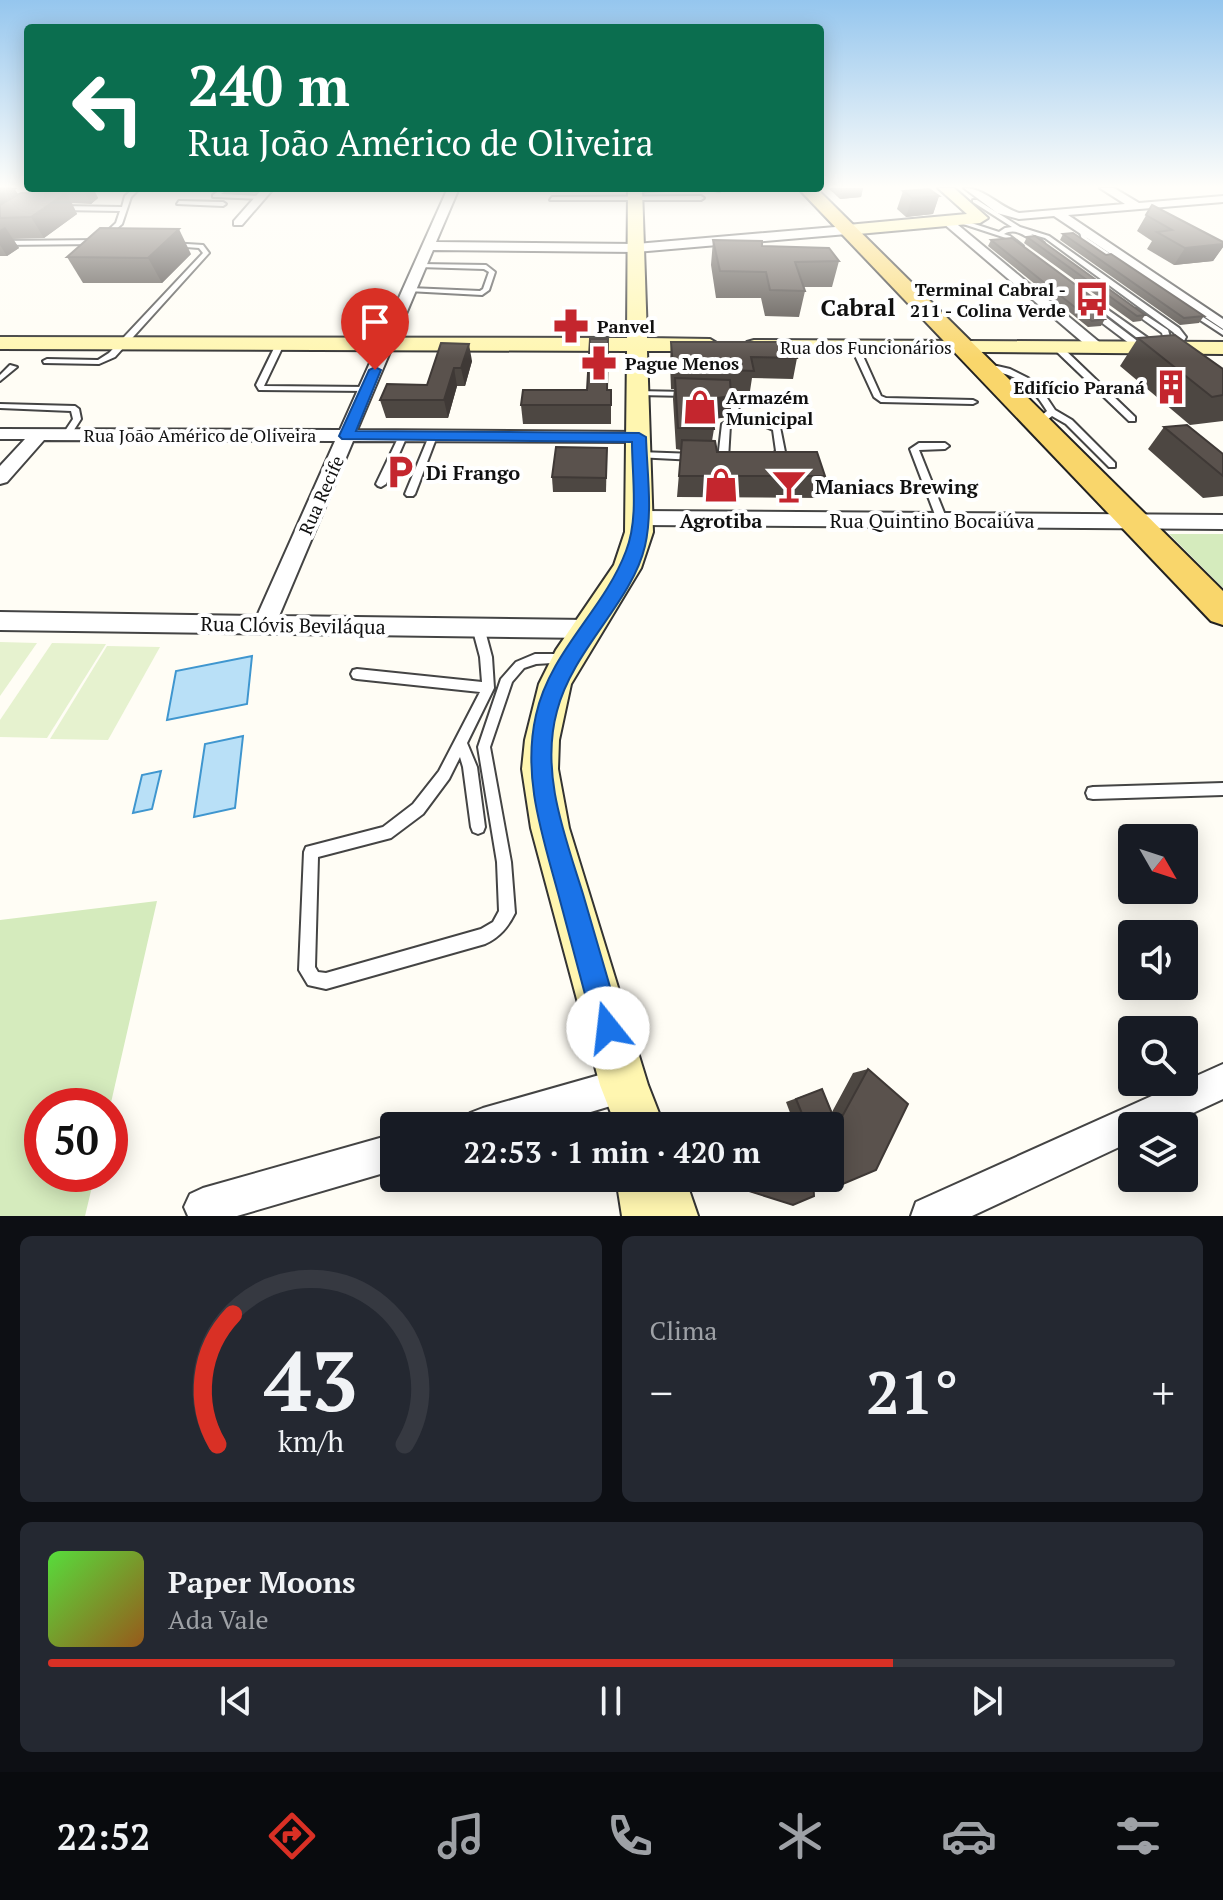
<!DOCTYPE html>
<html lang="pt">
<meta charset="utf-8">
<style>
:root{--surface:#171b24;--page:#242831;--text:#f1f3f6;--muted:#9ea1a6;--line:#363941;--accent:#d93025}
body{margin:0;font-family:"PT Serif",serif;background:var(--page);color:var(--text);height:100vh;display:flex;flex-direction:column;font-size:30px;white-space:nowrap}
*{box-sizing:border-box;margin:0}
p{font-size:26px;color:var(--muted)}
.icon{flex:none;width:44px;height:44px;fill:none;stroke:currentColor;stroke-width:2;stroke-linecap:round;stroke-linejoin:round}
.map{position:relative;height:1216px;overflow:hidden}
.drawer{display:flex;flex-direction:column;gap:20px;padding:20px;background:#0d0f14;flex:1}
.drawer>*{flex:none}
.hud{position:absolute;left:24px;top:24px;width:800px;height:168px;border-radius:8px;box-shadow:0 4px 20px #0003;background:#0b6e4f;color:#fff;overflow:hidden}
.needle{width:52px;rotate:129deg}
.fabs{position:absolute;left:1118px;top:824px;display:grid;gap:16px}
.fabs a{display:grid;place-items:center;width:80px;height:80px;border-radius:8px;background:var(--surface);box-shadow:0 4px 20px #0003;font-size:40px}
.speed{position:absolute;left:24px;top:1088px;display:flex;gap:16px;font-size:40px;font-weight:700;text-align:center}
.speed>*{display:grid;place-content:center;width:104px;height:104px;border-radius:50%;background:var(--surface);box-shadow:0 4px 20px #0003;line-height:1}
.speed .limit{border:12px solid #d22;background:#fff;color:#111}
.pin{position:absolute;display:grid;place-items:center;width:68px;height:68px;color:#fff;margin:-82px -34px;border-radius:50% 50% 50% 0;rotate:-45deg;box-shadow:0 0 8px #0007}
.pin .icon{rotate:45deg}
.me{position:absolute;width:88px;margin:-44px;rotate:344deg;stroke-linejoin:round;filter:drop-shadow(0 0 6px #0008)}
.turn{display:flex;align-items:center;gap:28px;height:168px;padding:0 32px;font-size:36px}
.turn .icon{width:104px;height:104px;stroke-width:2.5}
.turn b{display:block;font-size:56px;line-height:68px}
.big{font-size:60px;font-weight:800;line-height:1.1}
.drawer .card{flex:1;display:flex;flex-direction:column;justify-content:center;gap:12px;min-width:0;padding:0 28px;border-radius:12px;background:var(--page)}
.drawer .dial{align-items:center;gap:0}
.dial svg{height:208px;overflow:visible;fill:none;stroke:var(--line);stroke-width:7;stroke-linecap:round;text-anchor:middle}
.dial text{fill:var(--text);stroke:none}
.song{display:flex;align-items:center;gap:24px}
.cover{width:96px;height:96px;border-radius:12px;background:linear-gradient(135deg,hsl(110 70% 55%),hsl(30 70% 35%))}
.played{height:8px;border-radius:4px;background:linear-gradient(90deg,var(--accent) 75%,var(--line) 75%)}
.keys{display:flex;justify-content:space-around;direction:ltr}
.heat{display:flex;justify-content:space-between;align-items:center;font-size:44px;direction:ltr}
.drawer .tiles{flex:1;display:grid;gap:20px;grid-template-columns:1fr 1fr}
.card:last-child{grid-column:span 2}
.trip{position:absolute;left:380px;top:1112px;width:464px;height:80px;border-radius:8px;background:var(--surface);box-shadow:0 4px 20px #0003;font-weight:800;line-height:80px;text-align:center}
.tab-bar{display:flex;height:128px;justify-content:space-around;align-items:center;background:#090b0e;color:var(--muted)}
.tab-bar .icon{width:56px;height:56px}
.tab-bar .selected{color:var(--accent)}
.tab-bar b{font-size:36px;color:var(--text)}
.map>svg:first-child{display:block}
.green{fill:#d5ebbd}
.pitch{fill:#e6f2cf}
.water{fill:#b9e0f7;stroke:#3f96cf;stroke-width:2}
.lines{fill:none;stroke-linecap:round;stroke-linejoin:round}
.lane-casing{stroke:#444;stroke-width:4}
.street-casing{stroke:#444;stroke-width:4}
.secondary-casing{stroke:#333;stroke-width:4}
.primary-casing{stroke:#222;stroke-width:4}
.lane{fill:#fff;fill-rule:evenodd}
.street{fill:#fff;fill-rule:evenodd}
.secondary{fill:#fff6b0;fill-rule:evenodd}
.primary{fill:#f9d66b;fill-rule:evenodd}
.wall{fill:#4d4742}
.shaded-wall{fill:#3f3936}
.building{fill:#5a524d;stroke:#3f3936;stroke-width:2}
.route{fill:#1a73e8;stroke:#114b97;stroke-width:2}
.labels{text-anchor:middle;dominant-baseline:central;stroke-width:8;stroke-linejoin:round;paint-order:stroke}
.far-poi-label{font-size:18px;font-weight:bold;fill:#111;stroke:#fff;text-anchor:start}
.far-street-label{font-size:18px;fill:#111;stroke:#fff}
.poi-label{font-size:20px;font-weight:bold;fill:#111;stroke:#fff;text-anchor:start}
.street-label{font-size:20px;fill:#111;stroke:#fff}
.far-district-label{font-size:24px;font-weight:bold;fill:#111;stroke:#fff}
</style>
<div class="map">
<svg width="1223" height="1216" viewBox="0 0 1223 1216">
<rect width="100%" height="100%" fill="#fffdf5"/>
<g class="green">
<polygon points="1169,534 1223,534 1223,588"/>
<polygon points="157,901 110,1107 42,1106 42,1174 95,1174 85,1216 0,1216 0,920"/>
</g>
<g class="pitch">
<polygon points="0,642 37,643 0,696"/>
<polygon points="52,643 106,644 47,738 0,737 0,720"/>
<polygon points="107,646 160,647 108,740 50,739"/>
</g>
<g class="water">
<polygon points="252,656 247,704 167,720 176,671"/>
<polygon points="243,736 235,808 194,817 205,744"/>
<polygon points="161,771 152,809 133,813 142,775"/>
</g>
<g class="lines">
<g class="lane-casing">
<g id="lane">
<polygon points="134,188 140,188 131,197 122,224 107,237 102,236 116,223 120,211 62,210 59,208 62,206 122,207 125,196"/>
<polygon points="223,188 270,188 271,189 268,191 224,192 221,194 263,196 261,199 213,197 213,195"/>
<polygon points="635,188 697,188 635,192 632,190"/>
<polygon points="706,188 721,188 722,189 719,191"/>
<polygon points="552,197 701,196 704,198 701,200 550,200"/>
<path d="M973,200h4l43,27 29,9 130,92 7,9c-3,7 -11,14 -19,13l-5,-17 -32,-23 6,-1 32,21 4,14 6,-7 -5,-5 -128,-94 -14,-4 13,9v2l-2,1c-13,-6 -24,-20 -38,-12l6,2 13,10v2l-2,1 -15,-11 -49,-16 -1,-1 3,-2 40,13 6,-4 7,-1 -39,-25z"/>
<polygon points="179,201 223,202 226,204 223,206 177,204"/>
<polygon points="1079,228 1083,228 1087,238 1122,262 1122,264 1118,264 1082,240"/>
<polygon points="0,241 99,240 102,242 99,244 0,245"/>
<polygon points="171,243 203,245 209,253 115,357 99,364 44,363 43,361 47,359 98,360 109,353 203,253 199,248 173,246 171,245"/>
<polygon points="421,264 486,265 495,272 489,290 482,295 408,291 408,289 410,288 480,291 483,289 489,272 484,269 419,267 418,266"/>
<polygon points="1090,300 1094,300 1155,343 1155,347 1149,347 1090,302"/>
<polygon points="1188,310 1192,310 1223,330 1223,335 1188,312"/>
<polygon points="1097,315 1103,315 1144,346 1144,350 1138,350 1097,319"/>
<polygon points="278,340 285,342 264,386 367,387 371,389 367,391 259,390 256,385"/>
<polygon points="852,345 859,347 881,396 886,398 973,400 977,402 973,404 881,402 874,397 851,347"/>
<polygon points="1056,347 1062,347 1135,417 1135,421 1129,421 1056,351"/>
<polygon points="10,365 17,367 0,381 0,375"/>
<path d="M983,365l14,1 13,3 18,9 15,14 12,18 17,10 43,43v4h-6l-43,-43 -14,-8 -11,9h-6v-4l12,-10c-17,-28 -31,-37 -64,-42z"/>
<polygon points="635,391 688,392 692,394 688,396 638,395 635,395"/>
<path d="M714,392l20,2 4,4 1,20 20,1 21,8 5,25 -6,7 -14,1v-4l8,-2 3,-3 -3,-21c-14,-7 -28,-9 -43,-5l-2,34 -2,2h-6l-2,-2 4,-35 9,-5v-18l-3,-3 -14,-2z"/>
<polygon points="0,404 75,406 79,409 81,419 70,436 67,437 63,434 73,419 71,411 0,408"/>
<polygon points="403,433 407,436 386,484 381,487 378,486 376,484 399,436"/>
<polygon points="433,433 437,436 415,494 413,496 407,496 405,494 429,436"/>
<polygon points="919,443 945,443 949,446 945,449 919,450 947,520 945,522 939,522 937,520 910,449"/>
<polygon points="639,452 695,454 699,457 695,460 636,457 635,455"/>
<path d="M478,623l4,1 2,3 8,30 2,31 -27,55 10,24 8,60 -2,5 -5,2 -5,-2 -2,-5 -8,-60 -3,-10 -11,22 -26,35 -32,24 -73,19 -3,110 3,5 8,1 155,-44 12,-7 6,-11 -2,-49 -19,-115 23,-68 15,-17 19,-8h30l4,2 2,3 -2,3 -33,2 -12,4 -12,14 -22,65 21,115 4,51c-7,14 -15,24 -30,31l-159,45 -18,-4 -9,-15 5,-118 2,-5 77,-20 30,-23 26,-33 41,-79 -123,-13 -4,-1 -2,-4 2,-4 4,-1 125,13 -2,-25 -8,-30 2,-3z"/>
<polygon points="1223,783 1223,795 1093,799 1088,798 1086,793 1088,788 1093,787"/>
</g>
</g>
<g class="street-casing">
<g id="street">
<polygon points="263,188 274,188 242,225 234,225 234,221"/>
<polygon points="448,188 459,188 436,242 636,244 847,226 853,230 847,234 636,252 433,250 357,430 639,432 648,437 639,442 353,441 279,616 587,620 595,623 598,629 595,635 587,638 0,630 0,612 257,616 335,441 44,440 7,482 0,484 0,466 25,439 0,439 0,429 340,430"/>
<path d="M964,188c21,0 35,19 55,25l106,-9 -25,-16h14l25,15 84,-7v6l-155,13 155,104v10l-169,-113 -35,3 -22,-6z"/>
<polygon points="944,220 952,220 1104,346 1104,352 1094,352 944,224"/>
<polygon points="640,511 1223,515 1223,529 640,525 630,518"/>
<polygon points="1223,1064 1223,1099 1165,1126 1132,1126 1132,1141 972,1216 911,1216 916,1202"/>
<polygon points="624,1068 636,1073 641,1085 636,1097 624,1102 544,1126 465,1126 470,1113 483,1108"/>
<polygon points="394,1134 394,1170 237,1216 188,1216 184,1207 190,1194 203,1188"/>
</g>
</g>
<g class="secondary-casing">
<g id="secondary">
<polygon points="628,188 642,188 647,338 710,339 720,345 710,351 647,351 653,532 641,568 571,684 559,740 558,769 569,828 648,1085 664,1126 616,1126 600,1085 531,828 522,769 525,740 539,684 556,650 614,565 625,532 627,351 0,349 0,337 627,338"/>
<polygon points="938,188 954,188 988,218 980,223 847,235 839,230 847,225 967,214"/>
<polygon points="754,340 1223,342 1223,354 747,350 744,346 747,342"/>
<polygon points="616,1178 685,1178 698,1216 622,1216"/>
</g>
</g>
<g class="primary-casing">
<polygon id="primary" points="798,188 816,188 1223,591 1223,625 1211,621"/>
</g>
<use href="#lane" class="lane"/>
<use href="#street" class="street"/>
<use href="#secondary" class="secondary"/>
<use href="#primary" class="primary"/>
</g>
<g class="wall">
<polygon points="0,188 17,188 15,190 18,194 57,193 55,188 93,188 98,198 91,204 72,203 77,214 44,238 13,239 19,248 7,256 0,256"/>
<polygon points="828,188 863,188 861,197 840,199"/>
<polygon points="903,191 939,196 933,214 906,217 897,209"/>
<polygon points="1152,205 1223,242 1223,247 1213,261 1174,265 1147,249 1152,241 1137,231"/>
<polygon points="1063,234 1106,255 1204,316 1199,323 1180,325 1060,240"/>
<polygon points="1027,237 1145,315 1141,321 1133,322 1024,243"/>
<polygon points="713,240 762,246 839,261 832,287 804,287 805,291 799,317 765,316 761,298 716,298 711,265"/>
<polygon points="991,240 1103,305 1098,312 1105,319 1101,326 1088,327 988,246"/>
<polygon points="191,254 162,283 83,283 67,257"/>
<polygon points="1138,338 1223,369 1223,421 1190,425 1120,366"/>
<polygon points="671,342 797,358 793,379 752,378 750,391 731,391 728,417 712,419 714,429 712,441 717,452 825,476 818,498 677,497 681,450 676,449 673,399 674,389 671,389 670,363"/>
<polygon points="441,343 472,361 465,386 457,386 448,418 386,418 380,400 427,385"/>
<polygon points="607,390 611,390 611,424 523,424 521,405"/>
<polygon points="1164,427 1223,454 1223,496 1203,498 1148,449"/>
<polygon points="607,448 606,492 553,492 552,477"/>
<polygon points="868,1069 838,1186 824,1184 820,1178 830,1178 830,1126 795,1126 786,1102 822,1089 832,1112 853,1073"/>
<polygon points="753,1117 782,1126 744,1126 745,1119"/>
<polygon points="739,1178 813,1178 793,1205 738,1188"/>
</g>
<g class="shaded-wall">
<polygon points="0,188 17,188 15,190 25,206 0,218"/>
<polygon points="82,188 93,188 98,198 91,204"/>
<polygon points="842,188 863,188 861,197 840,199"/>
<polygon points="66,193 77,214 44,238 31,217"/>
<polygon points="939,196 933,214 906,217 912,198"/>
<polygon points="5,227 19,248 7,256 0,245 0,230"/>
<polygon points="179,229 191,254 162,283 148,258"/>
<polygon points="1223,244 1223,247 1213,261 1174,265 1185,248"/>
<polygon points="469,344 472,361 465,386 461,368"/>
<polygon points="454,368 457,386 448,418 444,400"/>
<polygon points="731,396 728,417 707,420 710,399"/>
</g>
<g class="building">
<polygon points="0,188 9,188 0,194"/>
<polygon points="929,189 939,196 912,198 903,191"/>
<polygon points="21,193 66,193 31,217 0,218 0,205"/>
<polygon points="1152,205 1223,242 1223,244 1185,248 1157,232 1172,230 1146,215"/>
<polygon points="100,228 179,229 148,258 67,257"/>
<polygon points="1073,233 1106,255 1111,254 1204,316 1184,318 1063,234"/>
<polygon points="1035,236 1145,315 1137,316 1027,237"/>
<polygon points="1012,238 1103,305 1099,306 1098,312 1105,319 1092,321 991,240"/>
<polygon points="713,240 762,241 762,246 829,248 839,261 795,262 805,291 770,290 766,272 720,271"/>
<polygon points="1175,335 1223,369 1223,395 1212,397 1138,338"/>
<polygon points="590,339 608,339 607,390 611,390 611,405 521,405 523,390 587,390"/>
<polygon points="671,342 792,342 797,358 751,357 754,371 673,368"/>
<polygon points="441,343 469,344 461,368 454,368 444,400 380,400 387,384 427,385"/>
<polygon points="675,378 730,380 731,396 710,399 714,429 678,428"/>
<polygon points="1187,425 1223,454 1223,476 1164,427"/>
<polygon points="682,440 715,441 717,452 817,452 825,476 679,476"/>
<polygon points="556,447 607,448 606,478 552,477"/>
<polygon points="868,1069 908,1104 876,1170 838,1186 830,1175 830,1126 807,1126 796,1099 822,1089 837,1126"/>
<polygon points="753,1117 782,1126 752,1126"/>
<polygon points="747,1178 813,1178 814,1196 793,1205 746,1190"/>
</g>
<linearGradient id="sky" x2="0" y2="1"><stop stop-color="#95c6ee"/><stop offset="0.52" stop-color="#fffefa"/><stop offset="1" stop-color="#fffefa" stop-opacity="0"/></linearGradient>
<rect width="1223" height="359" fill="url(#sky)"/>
<path class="route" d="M375,367l6,3 -25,61 283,2 7,4c1,36 7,74 -1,109 -13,56 -72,103 -88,165 -17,62 8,125 26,183 13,45 26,90 39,134l-4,10 -10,4 -10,-4 -4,-10c-12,-45 -24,-90 -36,-135 -16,-59 -36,-117 -22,-178 14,-64 68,-105 90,-164 13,-33 6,-75 6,-109l-290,-3 -3,-3 30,-66z"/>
<defs>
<g id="bus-bare" transform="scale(2.76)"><path d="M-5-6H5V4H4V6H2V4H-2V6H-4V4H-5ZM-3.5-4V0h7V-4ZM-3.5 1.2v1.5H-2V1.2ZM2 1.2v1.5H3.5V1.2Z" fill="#c4262e" stroke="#fff" stroke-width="2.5" paint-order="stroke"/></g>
<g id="pharmacy-bare" transform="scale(2.76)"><path d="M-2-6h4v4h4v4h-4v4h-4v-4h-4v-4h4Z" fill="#c4262e" stroke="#fff" stroke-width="2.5" paint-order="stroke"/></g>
<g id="building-bare" transform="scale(2.76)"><path d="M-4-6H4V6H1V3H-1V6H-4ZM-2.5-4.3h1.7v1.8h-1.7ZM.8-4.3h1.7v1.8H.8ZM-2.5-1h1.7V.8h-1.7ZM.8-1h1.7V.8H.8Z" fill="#c4262e" stroke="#fff" stroke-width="2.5" paint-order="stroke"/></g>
<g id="shop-bare" transform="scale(2.76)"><path d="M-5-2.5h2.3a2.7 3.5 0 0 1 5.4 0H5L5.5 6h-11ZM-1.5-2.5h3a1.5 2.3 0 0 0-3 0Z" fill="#c4262e" stroke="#fff" stroke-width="2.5" paint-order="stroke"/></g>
<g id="parking-bare" transform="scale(2.76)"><path d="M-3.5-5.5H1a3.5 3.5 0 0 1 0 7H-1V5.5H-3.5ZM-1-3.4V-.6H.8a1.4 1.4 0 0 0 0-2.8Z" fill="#c4262e" stroke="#fff" stroke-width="2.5" paint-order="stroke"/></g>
<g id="bar-bare" transform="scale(2.76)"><path d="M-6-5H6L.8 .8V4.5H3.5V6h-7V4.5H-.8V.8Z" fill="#c4262e" stroke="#fff" stroke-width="2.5" paint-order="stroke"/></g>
</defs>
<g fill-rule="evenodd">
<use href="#bus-bare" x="1092" y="299"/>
<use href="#pharmacy-bare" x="571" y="326"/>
<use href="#pharmacy-bare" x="599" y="363"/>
<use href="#building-bare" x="1171" y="387"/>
<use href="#shop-bare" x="700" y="407"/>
<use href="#parking-bare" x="400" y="472"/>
<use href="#shop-bare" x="721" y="485"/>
<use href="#bar-bare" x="789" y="486"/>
</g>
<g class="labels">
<g class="far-poi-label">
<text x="1066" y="289" text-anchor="end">Terminal Cabral -<tspan x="1066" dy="21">211 - Colina Verde</tspan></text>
<text x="597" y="326">Panvel</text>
<text x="625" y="363">Pague Menos</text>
<text x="1145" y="387" text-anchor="end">Edifício Paraná</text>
<text x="726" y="397">Armazém<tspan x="726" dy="21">Municipal</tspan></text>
</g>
<g class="far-street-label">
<text x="866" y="347">Rua dos Funcionários</text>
<text x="200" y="435">Rua João Américo de Oliveira</text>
<text transform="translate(321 495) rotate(-66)">Rua Recife</text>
</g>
<g class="poi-label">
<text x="426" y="472">Di Frango</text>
<text x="815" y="486">Maniacs Brewing</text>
<text x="721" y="520" text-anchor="middle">Agrotiba</text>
</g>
<g class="street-label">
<text x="932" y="520">Rua Quintino Bocaiúva</text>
<text transform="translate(293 625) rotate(1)">Rua Clóvis Beviláqua</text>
</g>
<g class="far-district-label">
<text x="858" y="307">Cabral</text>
</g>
</g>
</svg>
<div class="fabs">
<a><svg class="needle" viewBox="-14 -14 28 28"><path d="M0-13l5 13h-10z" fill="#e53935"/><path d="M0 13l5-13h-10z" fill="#9ea1a6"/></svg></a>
<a><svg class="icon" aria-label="sound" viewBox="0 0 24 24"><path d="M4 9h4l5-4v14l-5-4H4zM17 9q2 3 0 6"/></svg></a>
<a><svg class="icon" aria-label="search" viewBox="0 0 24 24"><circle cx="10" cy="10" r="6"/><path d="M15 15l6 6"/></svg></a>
<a><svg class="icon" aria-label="layers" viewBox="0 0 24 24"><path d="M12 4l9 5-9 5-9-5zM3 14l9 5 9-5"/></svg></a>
</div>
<div class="speed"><div class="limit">50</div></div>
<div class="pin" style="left:375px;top:370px;background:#d93025"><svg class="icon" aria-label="arrive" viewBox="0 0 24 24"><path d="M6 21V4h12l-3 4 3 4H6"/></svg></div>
<svg class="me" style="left:608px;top:1028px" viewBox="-20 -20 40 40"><circle r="19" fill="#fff"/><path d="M0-13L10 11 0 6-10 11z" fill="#1a73e8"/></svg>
<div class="trip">22:53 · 1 min · 420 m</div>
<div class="hud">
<div class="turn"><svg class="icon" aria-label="left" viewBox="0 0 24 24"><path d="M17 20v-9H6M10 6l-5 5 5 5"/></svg><div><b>240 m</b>Rua João Américo de Oliveira</div></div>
</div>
</div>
<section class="drawer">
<div class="tiles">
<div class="card dial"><svg viewBox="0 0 100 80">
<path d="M14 69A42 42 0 1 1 86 69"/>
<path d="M14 69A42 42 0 0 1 20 19" stroke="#d93025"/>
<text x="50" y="56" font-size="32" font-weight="700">43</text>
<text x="50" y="72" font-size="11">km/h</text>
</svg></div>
<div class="card"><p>Clima</p>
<div class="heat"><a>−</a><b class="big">21°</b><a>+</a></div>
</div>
<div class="card">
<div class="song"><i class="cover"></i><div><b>Paper Moons</b><p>Ada Vale</p></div></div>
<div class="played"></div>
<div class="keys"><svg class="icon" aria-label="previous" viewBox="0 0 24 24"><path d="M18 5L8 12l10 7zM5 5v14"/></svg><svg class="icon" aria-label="pause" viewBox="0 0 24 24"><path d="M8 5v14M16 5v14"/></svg><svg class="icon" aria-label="next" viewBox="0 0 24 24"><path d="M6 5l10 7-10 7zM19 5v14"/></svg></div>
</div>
</div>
</section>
<nav class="tab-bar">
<b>22:52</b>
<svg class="icon selected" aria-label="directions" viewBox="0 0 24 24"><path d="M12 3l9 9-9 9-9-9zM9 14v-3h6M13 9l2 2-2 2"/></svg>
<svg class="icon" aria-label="music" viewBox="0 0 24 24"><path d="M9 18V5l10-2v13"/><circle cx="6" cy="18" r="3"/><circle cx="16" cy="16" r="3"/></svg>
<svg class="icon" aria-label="phone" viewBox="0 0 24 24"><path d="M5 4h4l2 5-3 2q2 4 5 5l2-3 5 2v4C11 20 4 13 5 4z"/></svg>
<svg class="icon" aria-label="climate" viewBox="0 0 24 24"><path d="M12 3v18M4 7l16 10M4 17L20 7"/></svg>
<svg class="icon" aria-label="car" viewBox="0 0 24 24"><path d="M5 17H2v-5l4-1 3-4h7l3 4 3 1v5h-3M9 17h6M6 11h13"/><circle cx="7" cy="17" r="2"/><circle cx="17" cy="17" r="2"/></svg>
<svg class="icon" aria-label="filters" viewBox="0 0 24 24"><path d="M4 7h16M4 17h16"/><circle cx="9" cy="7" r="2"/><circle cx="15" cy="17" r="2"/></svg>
</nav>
